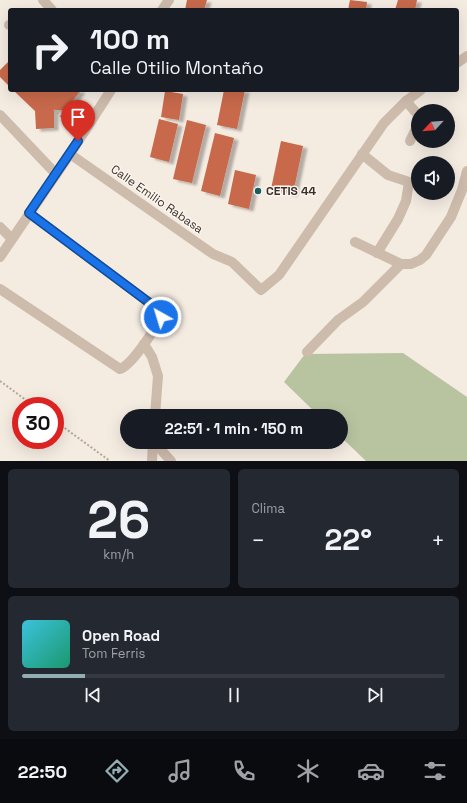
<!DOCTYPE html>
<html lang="es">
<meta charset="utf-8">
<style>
:root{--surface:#171b24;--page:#242831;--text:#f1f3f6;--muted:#9ea1a6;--line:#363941;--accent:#92aeb2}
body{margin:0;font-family:"Space Grotesk",sans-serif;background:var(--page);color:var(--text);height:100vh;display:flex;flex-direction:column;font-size:15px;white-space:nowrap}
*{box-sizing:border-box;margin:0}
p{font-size:13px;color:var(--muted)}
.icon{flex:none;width:22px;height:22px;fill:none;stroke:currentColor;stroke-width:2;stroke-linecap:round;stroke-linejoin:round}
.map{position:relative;height:461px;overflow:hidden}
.details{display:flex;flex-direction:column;gap:8px;padding:8px;background:#0d0f14;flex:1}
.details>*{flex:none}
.banner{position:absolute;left:8px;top:8px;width:451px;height:84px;border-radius:4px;box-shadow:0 4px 16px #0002;background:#171b24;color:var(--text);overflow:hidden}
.needle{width:26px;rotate:244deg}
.fabs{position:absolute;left:411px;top:104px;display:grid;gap:8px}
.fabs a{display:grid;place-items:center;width:44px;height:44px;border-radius:50%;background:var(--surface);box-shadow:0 4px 16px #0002;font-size:20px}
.speed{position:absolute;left:12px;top:397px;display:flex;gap:8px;font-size:20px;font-weight:700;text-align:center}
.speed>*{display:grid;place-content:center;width:52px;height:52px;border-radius:50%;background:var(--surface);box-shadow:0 4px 16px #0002;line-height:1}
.speed .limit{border:6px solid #d22;background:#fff;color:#111}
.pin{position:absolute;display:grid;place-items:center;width:34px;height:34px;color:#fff;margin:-41px -17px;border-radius:50% 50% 50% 0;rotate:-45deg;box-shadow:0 0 4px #0007}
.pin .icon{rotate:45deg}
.me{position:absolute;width:44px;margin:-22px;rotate:321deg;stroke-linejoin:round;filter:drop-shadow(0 0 3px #0008)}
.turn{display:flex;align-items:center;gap:14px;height:84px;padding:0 16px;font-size:18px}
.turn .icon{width:52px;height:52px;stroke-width:2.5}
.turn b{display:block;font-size:28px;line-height:34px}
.big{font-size:30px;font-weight:700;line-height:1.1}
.details .card{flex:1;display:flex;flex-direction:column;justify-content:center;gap:6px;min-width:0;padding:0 14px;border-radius:6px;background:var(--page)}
.details .dial{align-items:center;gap:0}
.dial b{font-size:52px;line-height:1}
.song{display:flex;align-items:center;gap:12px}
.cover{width:48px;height:48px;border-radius:6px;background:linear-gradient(135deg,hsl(190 70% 55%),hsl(160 70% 35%))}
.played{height:4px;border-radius:2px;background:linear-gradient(90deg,var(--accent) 15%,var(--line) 15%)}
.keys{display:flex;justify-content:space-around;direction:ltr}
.heat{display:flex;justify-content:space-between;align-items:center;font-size:22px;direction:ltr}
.details .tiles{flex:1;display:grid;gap:8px;grid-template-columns:1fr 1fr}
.card:last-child{grid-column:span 2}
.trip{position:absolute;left:120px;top:409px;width:228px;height:40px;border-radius:20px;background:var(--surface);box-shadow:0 4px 16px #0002;font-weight:700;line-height:40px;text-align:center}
.tabs{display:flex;height:64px;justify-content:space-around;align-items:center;background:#090b0e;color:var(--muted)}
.tabs .icon{width:28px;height:28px}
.tabs .on{color:var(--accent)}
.tabs b{font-size:18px;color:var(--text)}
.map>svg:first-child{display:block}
.green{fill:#b8c4a0}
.building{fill:#c8694b;filter:url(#shadow)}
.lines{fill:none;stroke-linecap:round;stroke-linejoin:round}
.path{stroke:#b9a596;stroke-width:2;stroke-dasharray:2 2;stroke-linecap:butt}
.minor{stroke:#cdbbac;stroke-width:10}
.route-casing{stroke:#114b97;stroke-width:10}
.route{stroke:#1a73e8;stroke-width:7}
.poi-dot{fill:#1f5a5e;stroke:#fbf5ee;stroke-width:1.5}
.labels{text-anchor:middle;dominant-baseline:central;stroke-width:3;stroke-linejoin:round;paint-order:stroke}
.poi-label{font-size:12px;font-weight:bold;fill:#3b302b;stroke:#fbf5ee;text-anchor:start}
.street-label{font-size:12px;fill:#3b302b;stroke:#fbf5ee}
</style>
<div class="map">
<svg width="467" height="461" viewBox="0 0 467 461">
<defs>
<filter id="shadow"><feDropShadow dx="4.5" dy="2.5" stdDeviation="1" flood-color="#0004"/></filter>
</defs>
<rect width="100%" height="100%" fill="#f4ebe1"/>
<polygon class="green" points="403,353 467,397 467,461 366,461 341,437 341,416 319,416 284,382 305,354"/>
<g class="building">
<polygon points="187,0 207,0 204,10 185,10"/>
<polygon points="350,0 367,2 366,10 348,10"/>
<polygon points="398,0 417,0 415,10 395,10"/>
<polygon points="10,60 10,87 0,77 0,70"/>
<polygon points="13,90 80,90 80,92 65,110 54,110 54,128 36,129 35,111"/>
<polygon points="224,90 245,90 237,129 217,125"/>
<polygon points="165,91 183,94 179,120 161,117"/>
<polygon points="159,119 178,124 169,162 150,157"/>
<polygon points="187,120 206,125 192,183 173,179"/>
<polygon points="215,133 234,138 220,196 201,191"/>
<polygon points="281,141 303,146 293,194 271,189"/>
<polygon points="235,170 256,175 249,209 228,204"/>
</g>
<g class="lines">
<g class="path">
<polyline points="54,110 63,118 81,90"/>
<polyline points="0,381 34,406"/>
<polyline points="55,421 110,461"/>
</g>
<g class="minor">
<polyline points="43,0 52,10"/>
<polyline points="162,10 169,0"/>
<polyline points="9,25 10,25"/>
<polyline points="457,63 467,56"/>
<polyline points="406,101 418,115"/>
<polyline points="0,115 56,174"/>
<polyline points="410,141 416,129 418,127"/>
<polyline points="70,154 213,254 232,262 261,290 279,275 384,123 406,101 421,90"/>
<polyline points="362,154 388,175 409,182 406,201 398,219 377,253"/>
<polyline points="0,227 12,239"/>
<polyline points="355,242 401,264"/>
<polyline points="0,257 70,154 111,90"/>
<path d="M0,289l120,80c12,-4 35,-40 41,-52l-2,-7 -130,-97"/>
<polyline points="144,344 152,357 158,376 155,416"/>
<polyline points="307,352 338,320 363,302 401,264 411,264 420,260 426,255 451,217 462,190 467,171"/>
<polyline points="154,442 171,461"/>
<polyline points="152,461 153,442"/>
</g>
</g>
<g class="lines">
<g class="route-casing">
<polyline id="route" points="78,141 29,213 159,310 161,317"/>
</g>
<use href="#route" class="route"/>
</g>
<circle class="poi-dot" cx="258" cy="191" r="4"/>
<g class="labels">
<g class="poi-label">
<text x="266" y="191">CETIS 44</text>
</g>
<g class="street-label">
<text transform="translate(157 199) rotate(35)">Calle Emilio Rabasa</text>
</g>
</g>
</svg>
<div class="fabs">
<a><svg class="needle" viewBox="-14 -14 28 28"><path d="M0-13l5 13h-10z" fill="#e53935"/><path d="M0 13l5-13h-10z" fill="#9ea1a6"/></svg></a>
<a><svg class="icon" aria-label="sound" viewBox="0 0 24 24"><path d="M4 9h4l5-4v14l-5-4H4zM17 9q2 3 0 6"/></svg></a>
</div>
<div class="speed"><div class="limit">30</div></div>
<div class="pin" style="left:78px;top:141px;background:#d93025"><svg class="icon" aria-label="arrive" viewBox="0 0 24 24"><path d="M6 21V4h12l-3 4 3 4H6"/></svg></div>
<svg class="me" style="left:161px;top:317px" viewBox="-20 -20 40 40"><circle r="17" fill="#1a73e8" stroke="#fff" stroke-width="3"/><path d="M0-11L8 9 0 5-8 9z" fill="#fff"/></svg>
<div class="trip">22:51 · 1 min · 150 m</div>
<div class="banner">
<div class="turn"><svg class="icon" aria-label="right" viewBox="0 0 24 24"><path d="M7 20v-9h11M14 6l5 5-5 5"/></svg><div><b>100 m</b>Calle Otilio Montaño</div></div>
</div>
</div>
<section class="details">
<div class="tiles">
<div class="card dial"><b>26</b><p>km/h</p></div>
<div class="card"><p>Clima</p>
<div class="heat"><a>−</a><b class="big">22°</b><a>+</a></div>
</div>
<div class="card">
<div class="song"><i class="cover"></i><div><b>Open Road</b><p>Tom Ferris</p></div></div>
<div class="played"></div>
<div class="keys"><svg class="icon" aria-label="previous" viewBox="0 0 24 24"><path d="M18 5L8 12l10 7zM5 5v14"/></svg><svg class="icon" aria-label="pause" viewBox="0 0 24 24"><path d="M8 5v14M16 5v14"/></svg><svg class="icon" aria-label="next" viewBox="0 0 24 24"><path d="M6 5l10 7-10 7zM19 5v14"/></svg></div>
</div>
</div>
</section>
<nav class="tabs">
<b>22:50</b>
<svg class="icon on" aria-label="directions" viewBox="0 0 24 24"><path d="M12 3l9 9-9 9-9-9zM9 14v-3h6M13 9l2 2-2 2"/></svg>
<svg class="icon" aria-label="music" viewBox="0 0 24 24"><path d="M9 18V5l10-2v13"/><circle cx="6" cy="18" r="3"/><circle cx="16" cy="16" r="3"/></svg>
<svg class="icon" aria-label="phone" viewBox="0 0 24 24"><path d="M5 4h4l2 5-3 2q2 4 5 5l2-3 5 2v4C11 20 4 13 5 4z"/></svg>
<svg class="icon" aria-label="climate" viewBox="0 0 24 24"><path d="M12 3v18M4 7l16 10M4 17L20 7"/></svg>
<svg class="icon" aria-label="car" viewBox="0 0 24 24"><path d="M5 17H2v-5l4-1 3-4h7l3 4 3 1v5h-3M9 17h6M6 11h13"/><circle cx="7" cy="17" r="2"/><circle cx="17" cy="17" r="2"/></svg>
<svg class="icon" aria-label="filters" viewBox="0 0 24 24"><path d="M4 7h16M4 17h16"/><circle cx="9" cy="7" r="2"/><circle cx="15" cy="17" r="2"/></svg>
</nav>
